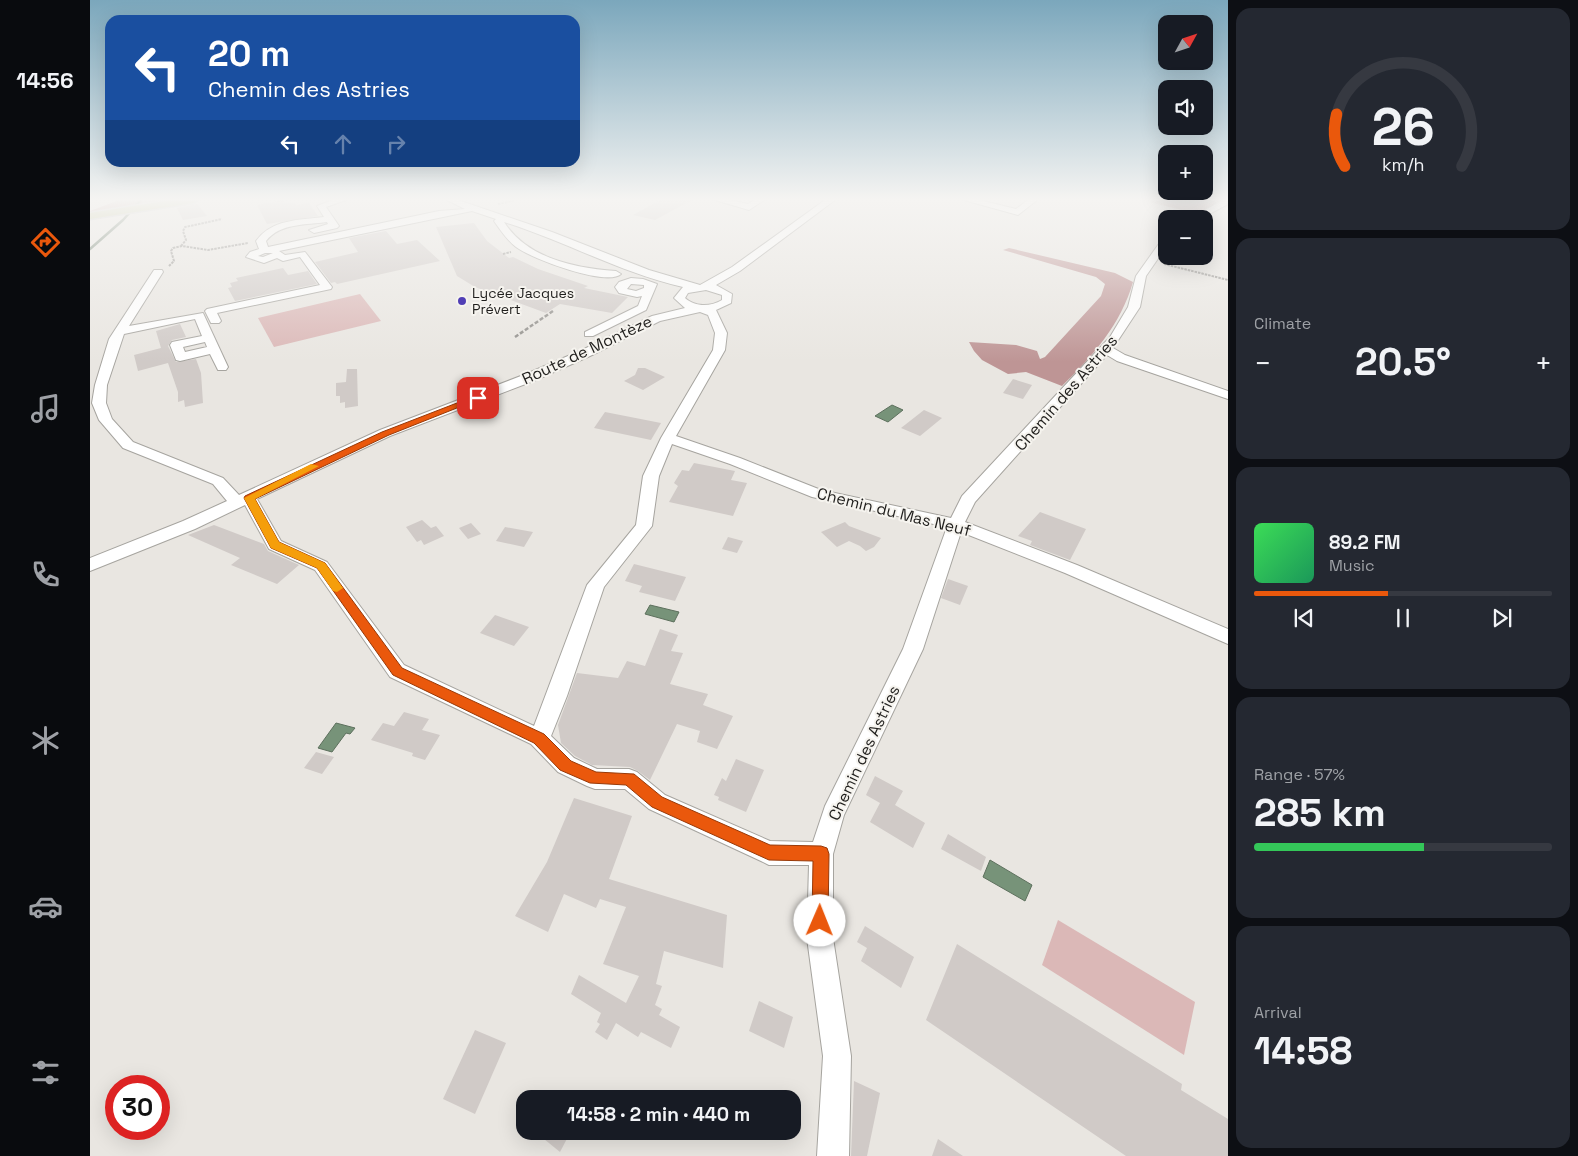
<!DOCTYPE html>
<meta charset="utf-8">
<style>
:root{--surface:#171b24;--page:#242831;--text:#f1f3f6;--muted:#9ea1a6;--line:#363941;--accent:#ea580c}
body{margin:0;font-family:"Space Grotesk",sans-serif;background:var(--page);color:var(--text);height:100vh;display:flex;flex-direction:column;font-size:19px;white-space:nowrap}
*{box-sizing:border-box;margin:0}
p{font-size:16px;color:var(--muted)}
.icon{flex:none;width:28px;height:28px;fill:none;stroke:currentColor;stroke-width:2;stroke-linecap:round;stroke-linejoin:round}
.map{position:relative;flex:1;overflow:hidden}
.side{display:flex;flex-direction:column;gap:8px;padding:8px;background:#0d0f14;width:350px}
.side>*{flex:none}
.banner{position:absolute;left:15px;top:15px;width:475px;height:152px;border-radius:15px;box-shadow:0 5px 20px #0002;background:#1a4fa0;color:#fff;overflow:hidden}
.needle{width:32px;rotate:50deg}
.tools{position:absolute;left:1068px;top:15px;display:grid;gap:10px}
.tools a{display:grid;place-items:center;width:55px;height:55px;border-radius:10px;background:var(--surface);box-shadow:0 5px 20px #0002;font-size:25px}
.speed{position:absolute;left:15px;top:1075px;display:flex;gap:10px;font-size:25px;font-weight:700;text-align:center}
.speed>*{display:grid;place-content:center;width:65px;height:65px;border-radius:50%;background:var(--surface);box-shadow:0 5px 20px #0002;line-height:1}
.speed .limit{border:8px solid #d22;background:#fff;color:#111}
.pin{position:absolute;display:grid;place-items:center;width:42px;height:42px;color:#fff;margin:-21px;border-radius:10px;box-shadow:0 2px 8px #0006}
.me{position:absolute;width:55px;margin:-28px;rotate:1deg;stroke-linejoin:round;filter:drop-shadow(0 0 4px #0008)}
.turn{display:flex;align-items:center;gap:18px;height:105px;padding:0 20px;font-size:22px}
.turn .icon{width:65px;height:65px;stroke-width:2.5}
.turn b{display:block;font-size:35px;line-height:42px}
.lanes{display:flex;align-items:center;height:48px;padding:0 20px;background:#0003;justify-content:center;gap:25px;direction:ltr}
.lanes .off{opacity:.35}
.big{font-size:38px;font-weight:700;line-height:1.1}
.side .card{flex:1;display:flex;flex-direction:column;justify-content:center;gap:8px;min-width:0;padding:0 18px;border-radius:15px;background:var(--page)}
.side .dial{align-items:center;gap:0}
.dial svg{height:130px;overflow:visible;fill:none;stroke:var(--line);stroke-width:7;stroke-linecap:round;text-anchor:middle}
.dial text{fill:var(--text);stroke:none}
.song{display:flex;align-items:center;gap:15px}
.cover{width:60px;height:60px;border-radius:8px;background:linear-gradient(135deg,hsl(130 70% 55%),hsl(150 70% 35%))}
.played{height:5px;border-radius:2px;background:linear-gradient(90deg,var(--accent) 45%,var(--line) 45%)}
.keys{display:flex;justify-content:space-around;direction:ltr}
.heat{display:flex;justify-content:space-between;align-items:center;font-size:28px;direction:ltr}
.charge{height:8px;border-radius:4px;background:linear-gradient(90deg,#34c759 57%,var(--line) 0)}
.trip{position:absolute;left:426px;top:1090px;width:285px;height:50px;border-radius:15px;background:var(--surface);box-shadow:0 5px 20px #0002;font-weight:700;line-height:50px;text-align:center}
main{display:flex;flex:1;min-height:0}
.tab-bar{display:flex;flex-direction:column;width:90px;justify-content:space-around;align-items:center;background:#090b0e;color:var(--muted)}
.tab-bar .icon{width:35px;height:35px}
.tab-bar .selected{color:var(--accent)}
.tab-bar b{font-size:22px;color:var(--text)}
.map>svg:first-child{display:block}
.green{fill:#dbb8b7}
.forest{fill:#be9595}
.water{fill:#779379;stroke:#5d705d}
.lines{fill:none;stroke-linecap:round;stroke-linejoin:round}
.stream{stroke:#5d705d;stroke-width:2.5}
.building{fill:#d0cac7}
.minor-casing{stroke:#a6a49f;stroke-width:2}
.major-casing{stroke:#c5c5c4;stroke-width:3}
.path-far1{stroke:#918f8b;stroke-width:2;stroke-dasharray:2.5 1;stroke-linecap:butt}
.path{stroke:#918f8b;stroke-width:2.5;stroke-dasharray:4 2;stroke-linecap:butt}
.minor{fill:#fff;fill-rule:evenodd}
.major{fill:#b6bc85;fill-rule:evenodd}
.route{fill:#ea580c;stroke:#983908}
.slow{fill:#f59e0b}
.poi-dot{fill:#503eb5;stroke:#f6f4ef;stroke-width:2}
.labels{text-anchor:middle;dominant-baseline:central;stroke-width:4;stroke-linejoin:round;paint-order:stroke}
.far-poi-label{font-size:14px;fill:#201f1d;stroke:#f6f4ef;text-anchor:start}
.street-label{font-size:16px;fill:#201f1d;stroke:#f6f4ef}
</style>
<main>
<nav class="tab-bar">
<b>14:56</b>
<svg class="icon selected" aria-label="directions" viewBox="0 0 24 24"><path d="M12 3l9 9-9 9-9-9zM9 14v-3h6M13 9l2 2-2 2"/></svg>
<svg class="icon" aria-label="music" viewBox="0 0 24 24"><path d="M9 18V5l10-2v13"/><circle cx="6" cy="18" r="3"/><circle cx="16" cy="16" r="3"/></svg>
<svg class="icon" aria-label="phone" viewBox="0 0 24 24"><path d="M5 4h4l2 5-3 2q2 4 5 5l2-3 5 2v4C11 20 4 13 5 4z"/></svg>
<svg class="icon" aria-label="climate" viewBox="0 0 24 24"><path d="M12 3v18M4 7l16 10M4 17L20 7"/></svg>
<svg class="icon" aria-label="car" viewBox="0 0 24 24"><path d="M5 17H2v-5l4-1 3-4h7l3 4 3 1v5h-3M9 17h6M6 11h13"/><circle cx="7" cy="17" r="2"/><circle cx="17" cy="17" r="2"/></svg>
<svg class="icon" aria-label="filters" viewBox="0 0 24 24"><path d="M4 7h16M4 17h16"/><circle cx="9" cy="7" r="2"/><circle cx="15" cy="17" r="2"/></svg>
</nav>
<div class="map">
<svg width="1138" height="1156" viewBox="0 0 1138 1156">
<rect width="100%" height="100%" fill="#e9e6e1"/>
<g class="green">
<polygon points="270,294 291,321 184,347 168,318"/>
<polygon points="968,920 1105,1002 1094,1055 952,965"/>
</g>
<g class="forest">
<polygon points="29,200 91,200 0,214 0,211"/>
<polygon points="1066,200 1132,200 1124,207 1107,214 1060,202"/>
<path d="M919,248l106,25 18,9c-12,42 -40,74 -71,104l-36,-14 -18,2 -26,-14 -8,-9 -5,-9 47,3 21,6 3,8 5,-2 56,-61 4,-12 -9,-7 -93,-27z"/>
</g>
<g class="water">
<polygon points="802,405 813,410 798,422 785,416"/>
<polygon points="560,605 589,612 584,622 555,614"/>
<polygon points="246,723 265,728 260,734 256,733 242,752 228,748"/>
<polygon points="900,860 942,885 935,901 893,877"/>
</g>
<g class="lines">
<polyline class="stream" points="0,249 33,220 51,200"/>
</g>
<g class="building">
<polygon points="193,200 195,203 204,202 206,205 219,203 228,216 177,224 167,205"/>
<polygon points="570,200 602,200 565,220 543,215"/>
<polygon points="107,204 117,216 93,220 87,208"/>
<polygon points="384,223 397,241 419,258 423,257 448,269 498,286 494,288 538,297 522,313 470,304 456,313 385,287 367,276 346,227"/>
<polygon points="296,231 307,244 327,240 350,261 247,284 245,282 241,283 225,262 268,252 259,238"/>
<polygon points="193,268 198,275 218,271 227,284 145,301 138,288 142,287 140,283 148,281 146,278"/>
<polygon points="90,324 96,337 82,340 78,346 86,362 106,359 111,373 113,403 95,407 94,400 88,402 88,392 78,363 48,371 44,355 71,348 66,331"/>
<polygon points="548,368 555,368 575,377 553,390 534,381 545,375"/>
<polygon points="257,369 267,369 268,406 255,408 255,402 250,403 250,396 246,396 246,383 256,382"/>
<polygon points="923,379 942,385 933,399 913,393"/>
<polygon points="834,410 852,418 830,436 811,428"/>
<polygon points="515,412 571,423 561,440 504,428"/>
<polygon points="604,463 645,471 641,480 657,483 643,516 579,502 588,486 584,483 592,470 599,471"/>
<polygon points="950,512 996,529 980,560 940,545 942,541 928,536"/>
<polygon points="332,520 341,528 346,526 354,536 334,545 331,540 327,542 316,527"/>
<polygon points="755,522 759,526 791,538 784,547 776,551 770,546 759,541 747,547 731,532"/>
<polygon points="381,523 391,534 378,539 369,528"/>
<polygon points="124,525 174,544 178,551 209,565 187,584 141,565 150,558 98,535"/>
<polygon points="415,527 443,532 434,547 406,541"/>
<polygon points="638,537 653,541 647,553 632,549"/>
<polygon points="544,564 596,577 585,601 549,592 552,586 535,581"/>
<polygon points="858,579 878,586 870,605 851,598"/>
<polygon points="405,615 439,627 424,646 390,633"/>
<polygon points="570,629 588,635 581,651 593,653 580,684 618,694 613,705 643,716 627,749 607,742 610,731 587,724 560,780 548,771 540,767 502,765 485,756 471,743 468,725 487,673 528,678 537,661 555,666"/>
<polygon points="314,712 339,719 332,730 350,735 335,760 322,756 323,753 281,740 293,723 304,726"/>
<polygon points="226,752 244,757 232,774 214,768"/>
<polygon points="646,759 674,770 656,812 628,800 629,797 624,795 632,778 636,781"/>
<polygon points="785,776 813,791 805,805 835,823 823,848 780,822 790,803 776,795"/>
<polygon points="484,798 542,816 519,879 637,915 633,968 574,951 566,984 572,986 565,1005 572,1009 569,1015 590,1027 581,1048 551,1032 548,1037 526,1023 517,1040 505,1032 510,1024 507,1022 511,1013 481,994 489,975 536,1003 549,976 513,964 536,907 510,899 506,908 474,894 458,932 425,916 457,862"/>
<polygon points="858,834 896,857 891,871 851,849"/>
<polygon points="775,926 824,957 811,988 771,961 777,948 767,942"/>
<polygon points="867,944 1092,1084 1091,1090 1138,1119 1138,1156 1036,1156 836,1020"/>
<polygon points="669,1001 703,1017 694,1048 659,1031"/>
<polygon points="385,1030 416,1043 385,1114 353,1099"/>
<polygon points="764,1081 790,1093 777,1156 761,1156"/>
<polygon points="458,1131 481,1131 470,1152 454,1139"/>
<polygon points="848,1139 873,1156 842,1156"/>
</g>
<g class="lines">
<g class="minor-casing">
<g id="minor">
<path d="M243,200h13l-20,7 13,19 -2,2 -23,5 -5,-3 19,-6 -1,-2c-21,3 -47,1 -61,19l2,6 171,-36 26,-2 -18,-9h11l94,32 97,38 51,15 32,-18 93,-67h10l-95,71 -24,14 16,9 -1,9 -15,7 11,23 -2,17 -49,86 64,22 81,32 130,28 11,-22 148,-159 18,-30 8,-31 27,-38 3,-1v10l-20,29 -6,31 -27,41 12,7 103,36v8l-111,-38 -10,-6 -132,147 -10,20 112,43 151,64v15l-163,-71 -104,-41 -38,117 -79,166 -11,39v84l18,118 -2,100h-32l6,-100 -16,-118 2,-73h-40l-8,-4 -112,-52 -24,-20h-30l-8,-3 -29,-14 -27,-28 -141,-67 -75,-107 -46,-21 -24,-44 -50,24 -105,42v-13l93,-37 44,-20 -14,-17 -90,-36 -24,-28 -7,-17 3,-18 14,-46 45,-69h8l1,2 -34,54 74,-13 25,54 -2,3h-8l-8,-16 -30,7 -4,-1 -6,-15 2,-3 30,-6 -7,-17 -71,15 -17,51 -1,18 6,16 21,23 90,36 16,17 141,-65 146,-56 56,-24 70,-34 33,-8 -11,-10 9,-11c-62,-14 -118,-46 -179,-65 24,37 71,46 112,49l5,3c-14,13 -89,-15 -105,-27 -9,-7 -15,-16 -22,-26l2,-2 -24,-8 -193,40 6,4 20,-3 27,35 -1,2 -114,24 4,8 -2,2h-8l-6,-12 2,-2 113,-24 -20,-28 -17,4 -6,-3 -13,5 -18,-6 4,-5 9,-3 -3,-8c16,-22 43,-21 68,-24l-7,-11zM175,253h8l-10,4 -5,-1zM616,290l16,5v5c-12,7 -27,7 -37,-2l3,-5zM610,312l8,3 7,18 -2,17 -52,88 -18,38 -7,49 -49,60 -53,141 -130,-61 -77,-103 -46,-21 -24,-42 133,-63 146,-56 54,-24 70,-35zM115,342l2,5 -22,5 -2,-5zM582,444l58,20 82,33 135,30 -44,122 -78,157 -12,36 -43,-1 -105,-46 -28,-23 -8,-3h-32l-23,-11 -23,-22 16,-40 37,-109 48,-61 7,-50z"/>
<polygon points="625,200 640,200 658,204 664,200 674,200 659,210"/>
<polygon points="874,200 889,200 926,209 938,200 947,200 928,215"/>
<polygon points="1133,200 1138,200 1138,204 1110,219 1099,219"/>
<path d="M541,278l12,1 14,5 -11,26 -53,26h-8v-4l53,-26 4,-10 -5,1 -18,-4 -4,-6 4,-5zM541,284l13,1v3l-8,3 -9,-2z"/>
</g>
</g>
<g class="major-casing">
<polygon id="major" points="81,200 109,200 103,203 0,219 0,213"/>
</g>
<g class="path-far1">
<polyline points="408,204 427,200"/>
<polyline points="91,246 96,240 93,231 95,227 132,219"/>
<polyline points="413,254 421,252"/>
<polyline points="1074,264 1138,280"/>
<polyline points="79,266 84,261 81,251 83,248 92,246 118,250 158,243"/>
</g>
<polyline class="path" points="425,337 463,311"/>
<use href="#minor" class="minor"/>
<use href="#major" class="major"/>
</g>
<linearGradient id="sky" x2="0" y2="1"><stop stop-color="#7ba7bc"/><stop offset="0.55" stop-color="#f5f4f2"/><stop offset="1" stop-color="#f5f4f2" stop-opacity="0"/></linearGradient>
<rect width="1138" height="362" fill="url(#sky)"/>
<polygon class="route" points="385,396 392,398 299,435 165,499 189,542 235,563 312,668 454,734 481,761 506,772 544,774 572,797 680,845 731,846 737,848 739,854 738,921 736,927 730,929 724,927 722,921 723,861 679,860 562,807 536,785 500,783 470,770 444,743 303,675 227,568 181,548 154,498 155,496 292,432"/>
<polygon class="slow" points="221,464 229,466 165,499 189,542 235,563 253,588 247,592 243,591 227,568 181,548 154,498"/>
<circle class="poi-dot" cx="372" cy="301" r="5"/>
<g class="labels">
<g class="far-poi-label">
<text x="382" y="293">Lycée Jacques<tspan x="382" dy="16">Prévert</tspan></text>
</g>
<g class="street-label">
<text transform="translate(497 350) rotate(-25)">Route de Montèze</text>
<text transform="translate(976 393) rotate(-49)">Chemin des Astries</text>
<text transform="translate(804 512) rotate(14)">Chemin du Mas Neuf</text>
<text transform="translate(774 753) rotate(-65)">Chemin des Astries</text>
</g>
</g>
</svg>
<div class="tools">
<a><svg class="needle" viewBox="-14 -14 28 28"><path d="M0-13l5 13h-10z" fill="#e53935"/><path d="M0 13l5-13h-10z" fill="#9ea1a6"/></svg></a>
<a><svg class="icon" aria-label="sound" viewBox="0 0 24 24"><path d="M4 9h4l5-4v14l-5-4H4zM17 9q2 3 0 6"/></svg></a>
<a>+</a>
<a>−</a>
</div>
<div class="speed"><div class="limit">30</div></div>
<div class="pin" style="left:388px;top:398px;background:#d93025"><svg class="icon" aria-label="arrive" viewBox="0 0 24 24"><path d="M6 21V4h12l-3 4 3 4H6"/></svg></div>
<svg class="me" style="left:730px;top:921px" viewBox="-20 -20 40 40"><circle r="19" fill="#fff"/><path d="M0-13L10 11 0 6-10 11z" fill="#ea580c"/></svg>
<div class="trip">14:58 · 2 min · 440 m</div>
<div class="banner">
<div class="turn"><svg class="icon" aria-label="left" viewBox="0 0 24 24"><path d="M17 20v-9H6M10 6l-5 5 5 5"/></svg><div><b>20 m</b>Chemin des Astries</div></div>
<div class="lanes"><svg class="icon" aria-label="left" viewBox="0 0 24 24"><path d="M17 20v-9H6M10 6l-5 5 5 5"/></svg><svg class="icon off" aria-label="ahead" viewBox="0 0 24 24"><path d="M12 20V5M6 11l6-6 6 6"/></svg><svg class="icon off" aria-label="right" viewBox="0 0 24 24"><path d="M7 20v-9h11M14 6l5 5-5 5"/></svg></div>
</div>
</div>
<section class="side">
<div class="card dial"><svg viewBox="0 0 100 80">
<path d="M14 69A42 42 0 1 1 86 69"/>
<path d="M14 69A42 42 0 0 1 9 37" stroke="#ea580c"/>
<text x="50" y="56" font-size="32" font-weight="700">26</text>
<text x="50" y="72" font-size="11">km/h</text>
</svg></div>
<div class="card"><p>Climate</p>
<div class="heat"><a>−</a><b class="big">20.5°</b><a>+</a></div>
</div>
<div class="card">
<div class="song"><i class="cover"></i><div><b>89.2 FM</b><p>Music</p></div></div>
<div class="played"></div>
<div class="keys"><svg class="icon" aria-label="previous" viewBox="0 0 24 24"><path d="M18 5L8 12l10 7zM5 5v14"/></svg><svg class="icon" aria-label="pause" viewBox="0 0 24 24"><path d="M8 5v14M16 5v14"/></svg><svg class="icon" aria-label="next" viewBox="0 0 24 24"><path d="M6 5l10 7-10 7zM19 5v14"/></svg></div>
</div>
<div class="card"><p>Range · 57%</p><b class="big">285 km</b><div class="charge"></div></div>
<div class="card"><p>Arrival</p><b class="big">14:58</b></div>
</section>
</main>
